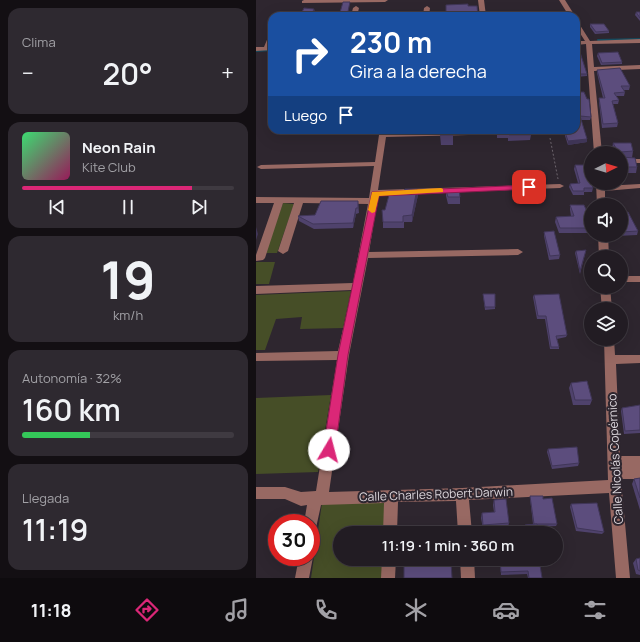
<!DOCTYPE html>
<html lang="es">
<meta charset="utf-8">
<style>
:root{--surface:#221c23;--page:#2e2930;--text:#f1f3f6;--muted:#a2a1a6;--line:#3f3a41;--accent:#db2777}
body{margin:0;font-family:Manrope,sans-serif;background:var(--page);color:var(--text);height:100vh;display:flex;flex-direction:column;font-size:15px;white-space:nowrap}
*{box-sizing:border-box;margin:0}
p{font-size:13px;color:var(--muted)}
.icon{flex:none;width:22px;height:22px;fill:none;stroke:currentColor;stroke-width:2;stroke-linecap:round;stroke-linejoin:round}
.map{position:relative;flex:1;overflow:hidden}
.details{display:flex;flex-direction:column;gap:8px;padding:8px;background:#130f13;width:256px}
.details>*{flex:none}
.hud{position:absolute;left:12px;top:12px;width:312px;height:122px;border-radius:12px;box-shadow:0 4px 16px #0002,0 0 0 1px var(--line);background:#1a4fa0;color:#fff;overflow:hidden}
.needle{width:26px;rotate:85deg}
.buttons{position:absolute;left:328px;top:146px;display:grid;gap:8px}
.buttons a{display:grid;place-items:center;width:44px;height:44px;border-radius:50%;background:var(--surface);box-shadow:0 4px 16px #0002,0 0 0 1px var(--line);font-size:20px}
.speed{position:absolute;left:12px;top:514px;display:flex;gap:8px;font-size:20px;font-weight:700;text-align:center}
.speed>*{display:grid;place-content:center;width:52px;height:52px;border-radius:50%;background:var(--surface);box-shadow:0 4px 16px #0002,0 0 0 1px var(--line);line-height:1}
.speed .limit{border:6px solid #d22;background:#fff;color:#111}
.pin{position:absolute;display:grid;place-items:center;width:34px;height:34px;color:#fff;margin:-17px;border-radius:8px;box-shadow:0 2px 6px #0006}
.me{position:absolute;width:44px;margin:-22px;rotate:8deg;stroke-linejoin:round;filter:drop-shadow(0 0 3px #0008)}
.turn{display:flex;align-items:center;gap:14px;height:84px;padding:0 16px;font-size:18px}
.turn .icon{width:52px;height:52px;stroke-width:2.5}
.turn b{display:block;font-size:28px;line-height:34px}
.then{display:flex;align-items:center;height:38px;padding:0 16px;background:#0003;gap:8px;font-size:15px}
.big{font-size:30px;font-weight:600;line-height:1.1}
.details .widget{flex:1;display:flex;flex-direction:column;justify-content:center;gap:6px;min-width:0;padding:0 14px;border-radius:12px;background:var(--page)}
.details .dial{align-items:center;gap:0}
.dial b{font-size:52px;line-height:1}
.song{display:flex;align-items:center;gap:12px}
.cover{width:48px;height:48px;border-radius:6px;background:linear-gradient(135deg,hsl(140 70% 55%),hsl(330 70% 35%))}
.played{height:4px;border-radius:2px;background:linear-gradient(90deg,var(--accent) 80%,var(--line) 80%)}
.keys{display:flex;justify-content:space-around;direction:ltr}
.heat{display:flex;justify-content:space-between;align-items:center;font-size:22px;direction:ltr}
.charge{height:6px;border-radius:3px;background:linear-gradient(90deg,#34c759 32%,var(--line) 0)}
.trip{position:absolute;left:77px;top:526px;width:230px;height:40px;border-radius:20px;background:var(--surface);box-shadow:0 4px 16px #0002,0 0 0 1px var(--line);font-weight:600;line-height:40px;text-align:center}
.tab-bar{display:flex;height:64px;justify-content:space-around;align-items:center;background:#0e0b0e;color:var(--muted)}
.tab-bar .icon{width:28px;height:28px}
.tab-bar .on{color:var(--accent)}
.tab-bar b{font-size:18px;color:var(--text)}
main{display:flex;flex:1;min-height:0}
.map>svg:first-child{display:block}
.green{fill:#464e27}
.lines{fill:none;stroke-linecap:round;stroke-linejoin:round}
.stream{stroke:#164c5f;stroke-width:2}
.path{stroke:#6d656d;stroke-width:1;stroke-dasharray:2 2;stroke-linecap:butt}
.minor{fill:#986963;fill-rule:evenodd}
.wall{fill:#4f426c}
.shaded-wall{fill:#403658}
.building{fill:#5c4d7d;stroke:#403658}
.route{fill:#db2777;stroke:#8e194d}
.slow{fill:#f59e0b}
.labels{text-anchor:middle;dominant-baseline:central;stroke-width:4;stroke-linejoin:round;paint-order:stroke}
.near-street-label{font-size:12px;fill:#ddd7dd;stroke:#2e262f}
</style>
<main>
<section class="details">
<div class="widget"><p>Clima</p>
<div class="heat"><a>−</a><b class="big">20°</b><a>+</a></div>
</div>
<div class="widget">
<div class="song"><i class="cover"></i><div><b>Neon Rain</b><p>Kite Club</p></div></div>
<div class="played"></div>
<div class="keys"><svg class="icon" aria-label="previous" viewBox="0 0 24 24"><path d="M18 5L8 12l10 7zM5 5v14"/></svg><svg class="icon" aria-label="pause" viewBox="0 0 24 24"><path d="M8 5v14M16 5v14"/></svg><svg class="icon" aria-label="next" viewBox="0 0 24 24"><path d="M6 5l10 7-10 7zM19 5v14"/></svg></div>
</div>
<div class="widget dial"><b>19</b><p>km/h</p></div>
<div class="widget"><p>Autonomía · 32%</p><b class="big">160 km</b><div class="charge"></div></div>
<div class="widget"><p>Llegada</p><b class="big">11:19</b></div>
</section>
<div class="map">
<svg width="384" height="578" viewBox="0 0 384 578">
<rect width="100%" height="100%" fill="#2e262f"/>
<g class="green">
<polygon points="27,203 38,204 21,253 9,253"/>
<polygon points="0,262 19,262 13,284 0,284"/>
<polygon points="95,291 87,328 44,329 46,317 20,319 9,350 0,350 0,295"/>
<polygon points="75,395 62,472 0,474 0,398"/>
<polygon points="66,503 129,503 129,533 84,533 84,559 129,559 128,578 55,578"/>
</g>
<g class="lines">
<g class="stream">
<polyline points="342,40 384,39"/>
<polyline points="0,51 16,50"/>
</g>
<polyline class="path" points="294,138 302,179"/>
<g class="minor">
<polygon points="48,0 132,0 129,2 46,3 46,1"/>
<polygon points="222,0 228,0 230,16 224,16"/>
<polygon points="303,0 309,0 319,16 313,16"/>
<polygon points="100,6 103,8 101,16 95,16 97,8"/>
<polygon points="171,6 174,8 173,16 167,16 168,8"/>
<polygon points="320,21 322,22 334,41 384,39 384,43 336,44 338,67 384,65 384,69 338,71 346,153 338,153 330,44 320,45 320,41 329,41 320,27"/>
<polygon points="16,33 16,41 14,46 16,46 16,50 0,51 0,47 8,47 13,35"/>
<polygon points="242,130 296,131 292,133 130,137 122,190 304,184 308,186 304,188 122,195 122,201 121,203 113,252 262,249 267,252 262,255 112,258 93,355 73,492 206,488 352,480 348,339 358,339 359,355 384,355 384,363 360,364 364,456 384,456 384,479 365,479 374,578 360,578 353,493 213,500 216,533 202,533 200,501 142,502 141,533 127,533 128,503 65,505 60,528 55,530 55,523 48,523 51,505 45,506 29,499 0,499 0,487 29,487 45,492 60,491 81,360 0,361 0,353 82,351 96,290 0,294 0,286 97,283 112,204 47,203 32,251 27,254 22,251 38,203 27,203 9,258 7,260 0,261 0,255 18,203 0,203 0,197 113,198 118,166 5,169 1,167 5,165 119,162 123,135 127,133"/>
<rect x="365" y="159" width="19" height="4"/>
<polygon points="340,183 348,183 348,186 384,184 384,188 349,191 349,205 341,205"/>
<polygon points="342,235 352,235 353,257 343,257"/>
<rect x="365" y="276" width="19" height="6"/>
<polygon points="344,287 354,287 356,309 346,309"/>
<polygon points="55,552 57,557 53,578 39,578 43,557 55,557"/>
<polygon points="126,559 140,559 139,578 125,578"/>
<polygon points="204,559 218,559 219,578 205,578"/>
</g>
</g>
<g class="wall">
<polygon points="190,5 212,6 222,16 190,16"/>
<polygon points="380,12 384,12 384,21 379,15"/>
<polygon points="334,24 353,31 353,33 339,34 334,27"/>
<polygon points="320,49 331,74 331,76 320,77"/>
<polygon points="342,53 366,62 366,64 345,65 341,56"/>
<polygon points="341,70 374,86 373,90 367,90 369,92 368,96 360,96 363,100 362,104 357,104 362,123 361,127 346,128 343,102 343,98 347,98 341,73"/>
<polygon points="320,92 335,117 334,120 325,120 331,142 312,145 309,136 309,132 318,131 318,130 320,130"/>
<polygon points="241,130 275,135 274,140 252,141 252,138 241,138"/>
<polygon points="184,135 197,135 197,145 185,145"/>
<polygon points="357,143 377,151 376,158 372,158 381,167 380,173 368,173 365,167 365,153 358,153 356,149"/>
<polygon points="319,165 337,188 336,192 328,192 328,195 317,195 313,187 314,184 322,183 318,169"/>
<polygon points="161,189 162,195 156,222 148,222 148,228 127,228 127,222 129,210 147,194"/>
<polygon points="190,190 204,197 204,204 192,204 190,196"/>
<polygon points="102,201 103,213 100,214 97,228 58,229 43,221 42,216 59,215"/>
<polygon points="314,205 333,216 335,216 335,233 303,233 299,222 300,217 315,216 314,210"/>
<polygon points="365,212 382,231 381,235 361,236 360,235 365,235"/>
<polygon points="288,232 304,255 303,259 293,260 288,236"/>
<polygon points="330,250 324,274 319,253 320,251"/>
<polygon points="227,294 239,294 239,309 229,310"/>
<polygon points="278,295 311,335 310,337 301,339 303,347 303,349 294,349 289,319 281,319 277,297"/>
<polygon points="315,383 336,400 334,405 317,405 313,388"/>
<polygon points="384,405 384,433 368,434 365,411 366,408"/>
<polygon points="292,449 323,463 322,466 296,469 291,452"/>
<polygon points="384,478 384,510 376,484 378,479"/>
<polygon points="274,496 287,499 301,524 300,526 281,527 282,533 269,533 268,528 269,525 277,524 274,498"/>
<polygon points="238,500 253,523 252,527 227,529 225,518 226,513 238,512 237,505"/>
<polygon points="315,504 348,532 346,534 320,531 314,507"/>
<polygon points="384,558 384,575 380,574 377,563 380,559"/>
<polygon points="244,559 283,559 286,578 272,578 271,574 245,575"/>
</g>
<g class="shaded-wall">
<polygon points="58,9 59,11 57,16 55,16"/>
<polygon points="331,139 331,142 312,145 312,141"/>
<polygon points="161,189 162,195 156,222 156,215"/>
<polygon points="100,208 100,214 97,228 97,223"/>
<polygon points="0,227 2,234 0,240"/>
</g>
<g class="building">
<polygon points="87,2 94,2 91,16 83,16"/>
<polygon points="212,4 212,6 221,6 222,16 207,16 207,13 190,13 190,5"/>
<polygon points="48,8 58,9 55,16 44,16"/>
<polygon points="155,12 166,12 168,16 155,16"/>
<polygon points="380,12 384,12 384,18"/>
<polygon points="279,13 294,13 296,16 280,16"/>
<polygon points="334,24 348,24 353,31 340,32"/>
<polygon points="320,49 323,49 331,74 320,74"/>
<polygon points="362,52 366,62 346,63 342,53"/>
<polygon points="364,68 374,86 365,86 369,92 358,93 363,100 356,101 362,123 347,124 343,98 349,98 341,70"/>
<polygon points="320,92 328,92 331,99 333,99 335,117 324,116 331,139 312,141 309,132 320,131"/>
<polygon points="185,130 196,130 197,135 184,135"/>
<polygon points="241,130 273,130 275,135 253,135 252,132 242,133"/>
<polygon points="357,143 375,143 377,151 365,152 365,157 379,158 381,167 370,167 365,158 365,153 363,153"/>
<polygon points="319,165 330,165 335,177 335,183 336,183 337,188 328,188 328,191 317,191 314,184 324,183"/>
<polygon points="149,189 161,189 156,215 147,216 147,222 127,222 126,210 129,210 133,195 147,194"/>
<polygon points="203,189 204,197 192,197 190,190"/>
<polygon points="65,201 102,201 102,208 100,208 97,223 57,224 42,216 59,215"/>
<polygon points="314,205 328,205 333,216 335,216 335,228 304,228 300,217 318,216"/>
<polygon points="365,212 372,212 382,231 365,232"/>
<polygon points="298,231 304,255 294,256 288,232"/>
<polygon points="330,250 324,271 320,251"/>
<polygon points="227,294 239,294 239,307 229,307"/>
<polygon points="303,294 311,335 300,336 303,347 295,347 290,316 282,316 278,295"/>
<polygon points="331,381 336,400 319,400 315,383"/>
<polygon points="384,405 384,430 369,431 366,408"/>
<polygon points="321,447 323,463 296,466 292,449"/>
<polygon points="384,478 384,498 378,479"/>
<polygon points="274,496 287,496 287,499 296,498 301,524 278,524"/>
<polygon points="250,499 253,523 227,525 226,513 239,512 238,500"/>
<polygon points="341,503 348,532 321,528 315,504"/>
<polygon points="281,524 282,533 270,533 269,525"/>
<polygon points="160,527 169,527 170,533 182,532 182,533 160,533"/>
<polygon points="384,558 384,571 382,570 380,559"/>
<polygon points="156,559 184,559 184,562 195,562 196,578 148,578 148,564 156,563"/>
<polygon points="244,559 283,559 286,578 273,578 272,571 245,572"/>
</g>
<polygon class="route" points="273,185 276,185 276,189 123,196 92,355 79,450 77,453 73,455 69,453 67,450 82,355 116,192"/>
<polygon class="slow" points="185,188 187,189 187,192 123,196 119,212 116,213 112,210 116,192"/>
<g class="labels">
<g class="near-street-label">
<text transform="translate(359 459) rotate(-93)">Calle Nicolás Copérnico</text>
<text transform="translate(180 494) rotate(-2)">Calle Charles Robert Darwin</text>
</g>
</g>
</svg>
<div class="buttons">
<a><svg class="needle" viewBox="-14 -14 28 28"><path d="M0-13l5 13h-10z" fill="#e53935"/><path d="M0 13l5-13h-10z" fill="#a2a1a6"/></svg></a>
<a><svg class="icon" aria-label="sound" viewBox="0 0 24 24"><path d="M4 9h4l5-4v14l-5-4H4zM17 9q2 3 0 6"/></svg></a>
<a><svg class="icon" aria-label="search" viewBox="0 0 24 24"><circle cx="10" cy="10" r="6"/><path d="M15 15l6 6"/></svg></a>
<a><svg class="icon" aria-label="layers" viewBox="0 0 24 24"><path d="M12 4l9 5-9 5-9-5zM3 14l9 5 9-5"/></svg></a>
</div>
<div class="speed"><div class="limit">30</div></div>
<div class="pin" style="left:273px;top:187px;background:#d93025"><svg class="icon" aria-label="arrive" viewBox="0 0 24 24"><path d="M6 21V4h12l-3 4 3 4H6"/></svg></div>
<svg class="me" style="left:73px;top:450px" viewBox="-20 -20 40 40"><circle r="19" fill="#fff"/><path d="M0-13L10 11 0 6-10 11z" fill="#db2777"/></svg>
<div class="trip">11:19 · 1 min · 360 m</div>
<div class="hud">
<div class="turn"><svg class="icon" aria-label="right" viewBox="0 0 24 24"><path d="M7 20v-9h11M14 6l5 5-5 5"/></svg><div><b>230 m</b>Gira a la derecha</div></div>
<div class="then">Luego<svg class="icon" aria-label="arrive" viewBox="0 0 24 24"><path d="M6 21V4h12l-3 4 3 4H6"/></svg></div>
</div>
</div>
</main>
<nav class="tab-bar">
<b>11:18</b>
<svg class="icon on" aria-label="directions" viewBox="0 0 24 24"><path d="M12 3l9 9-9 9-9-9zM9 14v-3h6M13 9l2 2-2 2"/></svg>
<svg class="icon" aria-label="music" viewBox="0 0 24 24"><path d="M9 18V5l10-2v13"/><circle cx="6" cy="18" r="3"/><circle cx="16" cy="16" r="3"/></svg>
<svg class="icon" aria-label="phone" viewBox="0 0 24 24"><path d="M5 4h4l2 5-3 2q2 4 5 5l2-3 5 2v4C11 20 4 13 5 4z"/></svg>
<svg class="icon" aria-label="climate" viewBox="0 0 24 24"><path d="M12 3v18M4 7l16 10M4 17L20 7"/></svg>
<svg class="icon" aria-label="car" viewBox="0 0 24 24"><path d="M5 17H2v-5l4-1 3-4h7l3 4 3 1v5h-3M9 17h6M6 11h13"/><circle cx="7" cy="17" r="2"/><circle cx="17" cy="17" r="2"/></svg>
<svg class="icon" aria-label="filters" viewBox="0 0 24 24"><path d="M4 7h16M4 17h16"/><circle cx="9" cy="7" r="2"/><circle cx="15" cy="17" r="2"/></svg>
</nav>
